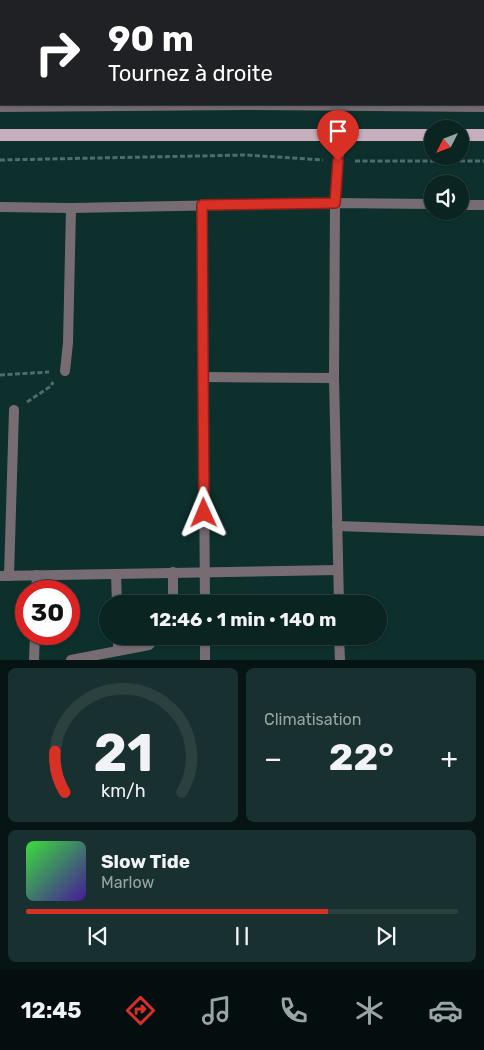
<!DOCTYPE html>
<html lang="fr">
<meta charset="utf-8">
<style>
:root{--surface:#0a2422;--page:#18302f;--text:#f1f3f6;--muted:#99a4a5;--line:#2a4140;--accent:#d93025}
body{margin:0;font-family:Rubik,sans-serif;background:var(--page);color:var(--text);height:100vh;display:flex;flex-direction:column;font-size:19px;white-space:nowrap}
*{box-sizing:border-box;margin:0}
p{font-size:16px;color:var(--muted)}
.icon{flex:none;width:28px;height:28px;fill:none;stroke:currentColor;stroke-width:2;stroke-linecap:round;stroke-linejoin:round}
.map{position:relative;height:660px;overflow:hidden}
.details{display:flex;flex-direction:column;gap:8px;padding:8px;background:#061413;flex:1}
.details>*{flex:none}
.guide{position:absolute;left:0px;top:0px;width:485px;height:105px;box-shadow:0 1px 4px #0004,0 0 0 1px var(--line);background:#202124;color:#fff;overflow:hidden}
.needle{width:32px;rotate:228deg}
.buttons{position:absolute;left:424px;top:120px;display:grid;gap:10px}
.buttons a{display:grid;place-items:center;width:45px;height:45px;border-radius:50%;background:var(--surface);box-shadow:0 1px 4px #0004,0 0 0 1px var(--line);font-size:25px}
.speed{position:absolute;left:15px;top:580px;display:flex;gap:10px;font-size:25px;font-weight:700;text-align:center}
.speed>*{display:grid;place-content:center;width:65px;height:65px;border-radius:50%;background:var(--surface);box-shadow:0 1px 4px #0004,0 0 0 1px var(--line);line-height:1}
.speed .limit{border:8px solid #d22;background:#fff;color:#111}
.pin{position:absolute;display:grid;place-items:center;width:42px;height:42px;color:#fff;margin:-51px -21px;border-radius:50% 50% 50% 0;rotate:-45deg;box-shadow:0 0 5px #0007}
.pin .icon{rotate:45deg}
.me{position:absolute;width:55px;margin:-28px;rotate:359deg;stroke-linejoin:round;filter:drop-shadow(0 0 4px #0008)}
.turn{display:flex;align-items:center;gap:18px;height:105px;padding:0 25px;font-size:22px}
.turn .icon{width:65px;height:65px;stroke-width:2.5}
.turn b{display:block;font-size:35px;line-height:42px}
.big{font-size:38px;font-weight:700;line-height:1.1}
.details .card{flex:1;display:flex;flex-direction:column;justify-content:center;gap:8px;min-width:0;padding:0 18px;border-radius:8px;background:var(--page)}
.details .dial{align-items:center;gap:0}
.dial svg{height:130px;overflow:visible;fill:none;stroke:var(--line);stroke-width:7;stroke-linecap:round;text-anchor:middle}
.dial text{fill:var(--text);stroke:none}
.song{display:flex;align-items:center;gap:15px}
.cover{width:60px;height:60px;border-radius:8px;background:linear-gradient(135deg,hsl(120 70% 55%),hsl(260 70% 35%))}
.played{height:5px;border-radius:2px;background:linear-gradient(90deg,var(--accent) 70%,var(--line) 70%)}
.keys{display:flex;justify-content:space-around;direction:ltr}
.heat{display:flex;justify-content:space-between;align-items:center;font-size:28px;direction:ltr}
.details .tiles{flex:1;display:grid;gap:8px;grid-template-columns:1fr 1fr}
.card:last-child{grid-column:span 2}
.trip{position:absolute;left:99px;top:595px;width:288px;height:50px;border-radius:25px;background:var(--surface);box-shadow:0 1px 4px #0004,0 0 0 1px var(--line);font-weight:700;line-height:50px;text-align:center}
.tab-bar{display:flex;height:80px;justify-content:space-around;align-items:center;background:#040e0e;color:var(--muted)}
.tab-bar .icon{width:35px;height:35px}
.tab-bar .active{color:var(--accent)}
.tab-bar b{font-size:22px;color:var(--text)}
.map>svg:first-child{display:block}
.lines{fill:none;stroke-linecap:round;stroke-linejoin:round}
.path{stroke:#4f6d6a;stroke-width:3;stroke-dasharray:5 2.5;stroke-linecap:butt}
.lane{stroke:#786c73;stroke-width:10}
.street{stroke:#786c73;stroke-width:10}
.primary{stroke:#c8afbe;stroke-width:12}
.route-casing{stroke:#8d1f18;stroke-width:12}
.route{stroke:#d93025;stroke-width:9}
</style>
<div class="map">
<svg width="484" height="660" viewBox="0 0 484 660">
<rect width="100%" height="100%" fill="#0d302d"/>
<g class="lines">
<g class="path">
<polyline points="0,160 246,155 323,160"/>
<polyline points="355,161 484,161"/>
<polyline points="0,375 49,372"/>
<polyline points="27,402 51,386 53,382"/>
</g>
<g class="lane">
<polyline points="0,107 245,105 484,107"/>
<polyline points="116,574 117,604"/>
<polyline points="9,576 14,410"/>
<polyline points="173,604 173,572"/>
<polyline points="118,636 118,651"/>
<polyline points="71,660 149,645 157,636"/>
</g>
<g class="street">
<polyline points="154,1 154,0"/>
<polyline points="0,19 1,19"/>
<polyline points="202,205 205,604"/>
<polyline points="460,205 484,205"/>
<polyline points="0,207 71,208 335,203 432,204"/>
<polyline points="65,371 68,343 71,208"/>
<polyline points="203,377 334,378"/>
<polyline points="337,526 484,531"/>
<polyline points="0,576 338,570"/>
<polyline points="36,591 37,575"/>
<polyline points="339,604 334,378 335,203 340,135"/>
<polyline points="205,636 205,660"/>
<polyline points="339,636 340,660"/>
<polyline points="34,660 35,634"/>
</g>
<g class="primary">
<polyline points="0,80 1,80"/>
<polyline points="0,135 432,135"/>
<polyline points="460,135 484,135"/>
</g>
</g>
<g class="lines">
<g class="route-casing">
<polyline id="route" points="204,513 202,205 335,203 338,161"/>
</g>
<use href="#route" class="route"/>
</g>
</svg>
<div class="buttons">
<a><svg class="needle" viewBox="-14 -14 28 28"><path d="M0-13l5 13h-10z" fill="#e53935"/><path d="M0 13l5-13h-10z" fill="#99a4a5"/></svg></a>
<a><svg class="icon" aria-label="sound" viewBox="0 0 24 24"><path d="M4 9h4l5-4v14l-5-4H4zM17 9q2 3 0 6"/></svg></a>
</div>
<div class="speed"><div class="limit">30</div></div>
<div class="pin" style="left:338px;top:161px;background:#d93025"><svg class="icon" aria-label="arrive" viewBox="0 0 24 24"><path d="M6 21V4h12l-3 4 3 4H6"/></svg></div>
<svg class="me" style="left:204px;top:513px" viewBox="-20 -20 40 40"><path d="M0-17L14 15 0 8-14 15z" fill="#d93025" stroke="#fff" stroke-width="4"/></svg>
<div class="trip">12:46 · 1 min · 140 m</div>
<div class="guide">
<div class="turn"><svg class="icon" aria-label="right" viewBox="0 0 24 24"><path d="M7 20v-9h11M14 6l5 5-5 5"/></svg><div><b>90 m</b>Tournez à droite</div></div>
</div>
</div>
<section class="details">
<div class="tiles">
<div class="card dial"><svg viewBox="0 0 100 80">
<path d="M14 69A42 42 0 1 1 86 69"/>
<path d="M14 69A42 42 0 0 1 8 44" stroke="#d93025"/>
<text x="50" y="56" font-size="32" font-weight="700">21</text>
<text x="50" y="72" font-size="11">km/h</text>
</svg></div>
<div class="card"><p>Climatisation</p>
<div class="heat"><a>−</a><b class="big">22°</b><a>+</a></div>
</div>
<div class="card">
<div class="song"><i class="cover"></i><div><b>Slow Tide</b><p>Marlow</p></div></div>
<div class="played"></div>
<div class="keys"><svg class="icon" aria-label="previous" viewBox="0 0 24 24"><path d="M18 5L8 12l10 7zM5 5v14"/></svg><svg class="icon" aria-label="pause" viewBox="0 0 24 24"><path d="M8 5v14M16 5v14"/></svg><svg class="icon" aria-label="next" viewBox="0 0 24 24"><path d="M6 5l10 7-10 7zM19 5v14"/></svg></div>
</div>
</div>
</section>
<nav class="tab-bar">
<b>12:45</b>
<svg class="icon active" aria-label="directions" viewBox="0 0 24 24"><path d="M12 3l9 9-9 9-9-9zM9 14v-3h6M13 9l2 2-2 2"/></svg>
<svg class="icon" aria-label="music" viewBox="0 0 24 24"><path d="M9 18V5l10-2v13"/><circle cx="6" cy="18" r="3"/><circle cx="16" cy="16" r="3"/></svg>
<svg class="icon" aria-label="phone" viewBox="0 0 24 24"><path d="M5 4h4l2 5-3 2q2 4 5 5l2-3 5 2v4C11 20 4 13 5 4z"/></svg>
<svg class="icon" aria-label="climate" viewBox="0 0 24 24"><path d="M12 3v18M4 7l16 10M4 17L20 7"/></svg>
<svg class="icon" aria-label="car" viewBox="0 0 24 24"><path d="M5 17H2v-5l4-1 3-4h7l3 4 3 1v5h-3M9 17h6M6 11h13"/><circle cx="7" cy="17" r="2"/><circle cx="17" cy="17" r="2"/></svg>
</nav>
